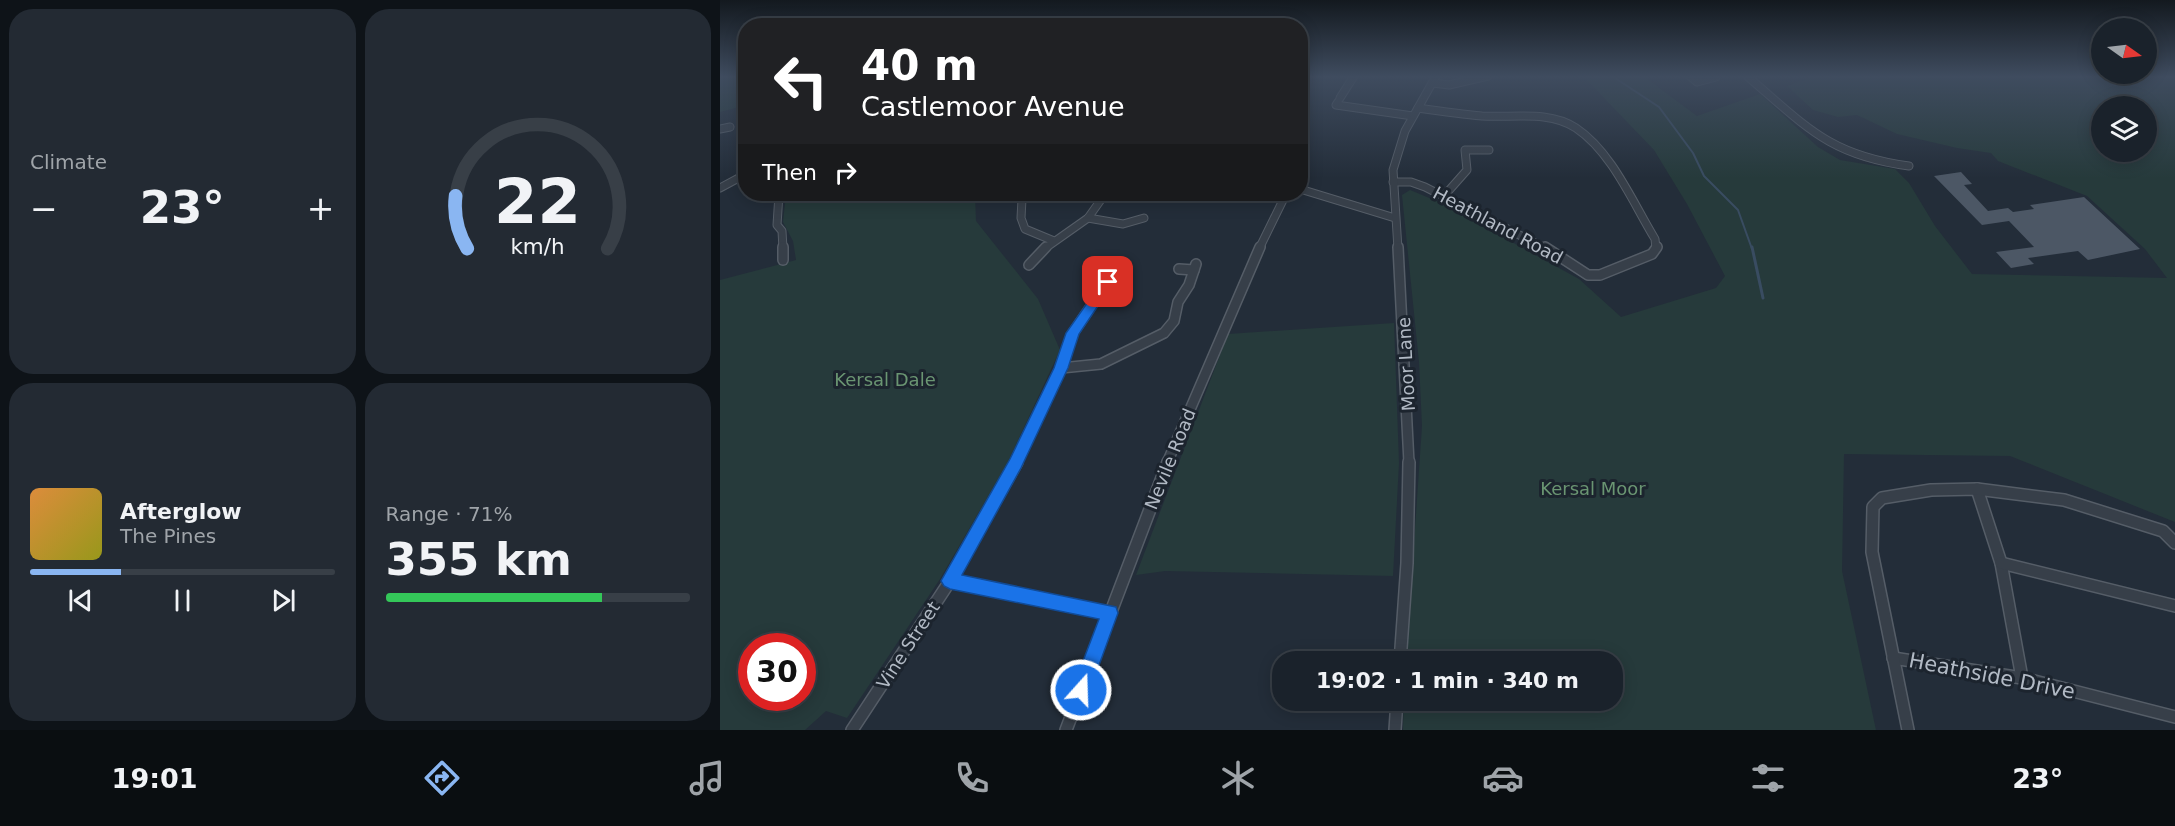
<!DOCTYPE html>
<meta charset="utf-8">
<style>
:root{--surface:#1a222b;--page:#232a33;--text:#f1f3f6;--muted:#9fa4a9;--line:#383f47;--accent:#8ab6f2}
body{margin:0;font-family:"DejaVu Sans",sans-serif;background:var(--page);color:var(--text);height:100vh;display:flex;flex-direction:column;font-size:22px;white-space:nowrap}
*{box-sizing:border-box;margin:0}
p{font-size:20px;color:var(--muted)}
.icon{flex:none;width:33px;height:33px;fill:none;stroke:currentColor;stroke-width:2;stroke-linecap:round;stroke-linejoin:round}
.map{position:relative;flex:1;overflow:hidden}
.side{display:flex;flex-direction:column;gap:9px;padding:9px;background:#0e1318;width:720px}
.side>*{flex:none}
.banner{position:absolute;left:18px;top:18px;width:570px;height:183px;border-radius:24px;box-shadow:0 3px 15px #0003,0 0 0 2px var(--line);background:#202124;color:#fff;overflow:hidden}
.needle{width:39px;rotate:104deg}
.fabs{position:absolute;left:1371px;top:18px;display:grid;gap:12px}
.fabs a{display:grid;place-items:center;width:66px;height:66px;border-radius:50%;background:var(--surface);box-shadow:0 3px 15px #0003,0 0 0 2px var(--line);font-size:30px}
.speed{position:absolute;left:18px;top:633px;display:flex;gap:12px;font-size:30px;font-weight:700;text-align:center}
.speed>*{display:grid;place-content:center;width:78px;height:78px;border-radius:50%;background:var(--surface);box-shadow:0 3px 15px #0003,0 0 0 2px var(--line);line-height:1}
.speed .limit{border:9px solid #d22;background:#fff;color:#111}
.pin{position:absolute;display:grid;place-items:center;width:51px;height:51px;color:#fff;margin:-26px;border-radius:12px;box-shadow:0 3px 9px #0006}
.me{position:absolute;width:66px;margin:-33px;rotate:20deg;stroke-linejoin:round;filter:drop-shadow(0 0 4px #0008)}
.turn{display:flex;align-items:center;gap:21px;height:126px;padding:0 24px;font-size:27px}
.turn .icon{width:78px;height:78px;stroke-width:2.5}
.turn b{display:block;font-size:42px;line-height:51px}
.then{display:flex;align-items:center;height:57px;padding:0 24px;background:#0003;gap:12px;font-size:22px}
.big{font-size:45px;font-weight:700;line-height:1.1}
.side .card{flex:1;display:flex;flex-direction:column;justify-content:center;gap:9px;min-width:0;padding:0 21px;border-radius:24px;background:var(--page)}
.side .dial{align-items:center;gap:0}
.dial svg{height:156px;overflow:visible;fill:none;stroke:var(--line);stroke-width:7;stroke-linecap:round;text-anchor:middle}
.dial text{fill:var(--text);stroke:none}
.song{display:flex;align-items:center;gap:18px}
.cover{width:72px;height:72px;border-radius:9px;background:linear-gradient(135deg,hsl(30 70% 55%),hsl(60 70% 35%))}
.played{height:6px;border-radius:3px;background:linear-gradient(90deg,var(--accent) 30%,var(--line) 30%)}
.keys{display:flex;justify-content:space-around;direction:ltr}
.heat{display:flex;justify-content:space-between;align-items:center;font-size:33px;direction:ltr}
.charge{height:9px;border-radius:4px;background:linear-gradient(90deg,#34c759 71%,var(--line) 0)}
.side .tiles{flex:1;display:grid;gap:9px;grid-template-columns:repeat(2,1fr)}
.trip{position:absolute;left:552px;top:651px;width:351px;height:60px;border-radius:24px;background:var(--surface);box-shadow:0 3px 15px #0003,0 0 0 2px var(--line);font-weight:700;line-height:60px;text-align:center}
.menu{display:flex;height:96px;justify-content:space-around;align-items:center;background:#0a0e11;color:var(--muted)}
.menu .icon{width:42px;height:42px}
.menu .current{color:var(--accent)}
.menu b{font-size:27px;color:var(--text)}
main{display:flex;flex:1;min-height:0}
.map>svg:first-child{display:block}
.green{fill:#263a3b;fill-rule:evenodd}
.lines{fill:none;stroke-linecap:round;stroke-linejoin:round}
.stream-far1{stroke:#394c61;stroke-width:2}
.stream{stroke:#394c61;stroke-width:3}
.building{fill:#4c5765}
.street-far2-casing{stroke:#555d67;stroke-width:9}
.street-far1-casing{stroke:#555d67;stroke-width:12}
.street-casing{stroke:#555d67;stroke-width:14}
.street-far2{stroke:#373f49;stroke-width:7}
.street-far1{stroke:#373f49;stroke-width:9}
.street{stroke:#373f49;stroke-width:11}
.route{fill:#1a73e8;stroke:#114b97;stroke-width:1.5}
.labels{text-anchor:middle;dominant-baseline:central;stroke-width:6;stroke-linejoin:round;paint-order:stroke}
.street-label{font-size:18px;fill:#b2bac5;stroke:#1c242e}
.park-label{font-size:18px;fill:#6a9572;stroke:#1c242e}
.near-street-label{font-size:21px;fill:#b2bac5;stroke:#1c242e}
</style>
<main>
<section class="side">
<div class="tiles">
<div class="card"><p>Climate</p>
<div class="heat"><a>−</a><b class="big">23°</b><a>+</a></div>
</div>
<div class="card dial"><svg viewBox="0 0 100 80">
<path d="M14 69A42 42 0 1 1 86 69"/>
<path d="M14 69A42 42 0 0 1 8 42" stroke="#8ab6f2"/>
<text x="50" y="56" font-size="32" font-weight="700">22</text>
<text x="50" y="72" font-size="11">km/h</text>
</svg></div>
<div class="card">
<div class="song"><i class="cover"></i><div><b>Afterglow</b><p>The Pines</p></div></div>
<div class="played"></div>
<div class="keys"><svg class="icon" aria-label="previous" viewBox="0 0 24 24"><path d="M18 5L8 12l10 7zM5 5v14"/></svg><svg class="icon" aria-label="pause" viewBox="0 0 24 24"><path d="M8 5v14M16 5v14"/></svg><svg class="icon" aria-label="next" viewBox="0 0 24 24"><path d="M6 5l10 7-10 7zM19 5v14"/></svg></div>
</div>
<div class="card"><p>Range · 71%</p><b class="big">355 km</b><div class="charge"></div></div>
</div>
</section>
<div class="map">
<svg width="1455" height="730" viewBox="0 0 1455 730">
<rect width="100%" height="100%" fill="#232d39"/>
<g class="green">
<polygon points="0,76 24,76 22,99 25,99 25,110 20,111 19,107 0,112"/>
<path d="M863,76h60l54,40 63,-22 58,53 22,13 55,9 14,14 26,43 37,48 195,4 -22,-29 -58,-53 -89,-35 -7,-8 -34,-5 -60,-14 -40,-19 -19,2 -25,-7 -26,-24 28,-10h360v446l-165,-66 -166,-2 -2,117 34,159h-473l1,-29 208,-1v-38l-206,-1 16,-235 -3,-64 -17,-167 8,-5 29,12 140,77 42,38 95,-29 9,-12 -38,-72 -33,-54zM1382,106h44v46h-44z"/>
<path d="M66,194h189l1,27 62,78 22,51 -52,112 -68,117 -93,139 -21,-7 -21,19h-85v-450l76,-20 -3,-19 -10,-19zM32,646h50v52h-50z"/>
<polygon points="674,323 679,463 673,576 445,571 416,575 508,334"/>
</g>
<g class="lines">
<polyline class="stream-far1" points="892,76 939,107 973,153 984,176 1018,210 1032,249"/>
<polyline class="stream" points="1032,247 1043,298"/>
</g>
<polygon class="building" points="1241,172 1252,184 1244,185 1268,211 1288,208 1293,212 1314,209 1310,205 1364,197 1420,249 1368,260 1358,251 1308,258 1314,264 1291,268 1276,252 1314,247 1289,221 1262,225 1214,176"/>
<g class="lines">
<g class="street-far2-casing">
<g id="street-far2">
<polyline points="970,76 977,82 996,77"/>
<path d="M1027,76c59,50 81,79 162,90"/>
<polyline points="580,78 582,76"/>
<polyline points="713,83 729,85 768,76"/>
<polyline points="620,98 634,76"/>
<polyline points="618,102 616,105 693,116"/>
<path d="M698,108c21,3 42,6 64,8 30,2 67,-6 94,12 36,24 57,75 79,111l1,10"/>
<polyline points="0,129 10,127"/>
<polyline points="673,182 691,182 705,187 827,249"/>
<polyline points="0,188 26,174"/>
<polyline points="580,189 675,218"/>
<polyline points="59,194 57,225 62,231 63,249"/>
<polyline points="724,196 747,170 745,150 769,150"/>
<polyline points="302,199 301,218 305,229 334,241"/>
<polyline points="368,218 403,224 424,218"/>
<polyline points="324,249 368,218 385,194"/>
<polyline points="539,249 566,194"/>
<polyline points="678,249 673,170 685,131 716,76"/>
</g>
</g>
<g class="street-far1-casing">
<g id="street-far1">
<polyline points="63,247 63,260"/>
<polyline points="678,247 689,463"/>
<polyline points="825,247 868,275 880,275 932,254 937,247"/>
<polyline points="309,265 326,247"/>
<polyline points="459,269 474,270"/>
<polyline points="341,368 381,364 444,333 454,321 458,302 469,285 476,264"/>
<polyline points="296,463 341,368 353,333 382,290 396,275"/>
<polyline points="447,463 540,247"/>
</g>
</g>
<g class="street-casing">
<g id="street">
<polyline points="1257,489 1281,563 1302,678"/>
<polyline points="1281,563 1455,606"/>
<polyline points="230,581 390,613"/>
<polyline points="1173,658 1302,678 1455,717"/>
<polyline points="680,662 687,563 689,462"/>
<polyline points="132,730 230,581 297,462"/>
<polyline points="346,730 448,462"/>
<polyline points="675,730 677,700"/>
<polyline points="1188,730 1152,552 1153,507 1162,498 1211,490 1257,489 1344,500 1443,531 1455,543"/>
</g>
</g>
<use href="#street-far2" class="street-far2"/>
<use href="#street-far1" class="street-far1"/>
<use href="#street" class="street"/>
</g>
<linearGradient id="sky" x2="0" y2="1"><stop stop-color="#13191f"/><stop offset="0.43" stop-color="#3f4c5f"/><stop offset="1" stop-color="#3f4c5f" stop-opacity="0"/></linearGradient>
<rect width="1455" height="178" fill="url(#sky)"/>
<polygon class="route" points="388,277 394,282 359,334 348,368 301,468 242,575 396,607 398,613 370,690 367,697 361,699 355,697 352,690 379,619 230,589 224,586 221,581 290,459 334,368 346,333 384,279"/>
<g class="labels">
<g class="street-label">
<text transform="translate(778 225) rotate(28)">Heathland Road</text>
<text transform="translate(686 364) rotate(-93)">Moor Lane</text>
<text transform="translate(450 459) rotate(-68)">Nevile Road</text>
<text transform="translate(188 645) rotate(-57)">Vine Street</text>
</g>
<g class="park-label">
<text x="165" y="379">Kersal Dale</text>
<text x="873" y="488">Kersal Moor</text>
</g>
<g class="near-street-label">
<text transform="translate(1272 676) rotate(11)">Heathside Drive</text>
</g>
</g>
</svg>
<div class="fabs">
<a><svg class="needle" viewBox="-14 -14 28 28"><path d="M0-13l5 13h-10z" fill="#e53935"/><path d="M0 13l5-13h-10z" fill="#9fa4a9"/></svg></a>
<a><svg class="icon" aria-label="layers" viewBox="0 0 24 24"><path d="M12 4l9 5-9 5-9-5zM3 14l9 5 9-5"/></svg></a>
</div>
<div class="speed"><div class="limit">30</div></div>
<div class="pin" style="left:388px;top:282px;background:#d93025"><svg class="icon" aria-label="arrive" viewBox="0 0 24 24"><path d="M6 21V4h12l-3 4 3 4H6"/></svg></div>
<svg class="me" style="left:361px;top:690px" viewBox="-20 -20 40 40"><circle r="17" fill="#1a73e8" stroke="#fff" stroke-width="3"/><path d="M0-11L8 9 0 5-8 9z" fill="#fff"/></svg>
<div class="trip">19:02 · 1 min · 340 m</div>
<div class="banner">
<div class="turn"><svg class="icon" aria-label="left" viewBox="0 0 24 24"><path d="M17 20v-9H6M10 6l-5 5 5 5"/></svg><div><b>40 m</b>Castlemoor Avenue</div></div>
<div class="then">Then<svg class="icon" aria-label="right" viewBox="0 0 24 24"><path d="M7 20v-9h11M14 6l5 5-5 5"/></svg></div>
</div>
</div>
</main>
<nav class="menu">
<b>19:01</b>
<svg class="icon current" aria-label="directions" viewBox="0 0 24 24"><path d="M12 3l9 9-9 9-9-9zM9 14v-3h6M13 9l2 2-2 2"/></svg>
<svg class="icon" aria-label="music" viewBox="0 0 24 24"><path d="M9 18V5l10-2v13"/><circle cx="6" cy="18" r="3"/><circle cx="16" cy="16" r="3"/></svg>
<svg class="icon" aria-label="phone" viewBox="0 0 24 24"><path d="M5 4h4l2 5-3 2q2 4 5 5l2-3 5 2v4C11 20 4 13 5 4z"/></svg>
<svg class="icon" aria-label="climate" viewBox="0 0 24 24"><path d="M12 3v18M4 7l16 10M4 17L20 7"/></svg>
<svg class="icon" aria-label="car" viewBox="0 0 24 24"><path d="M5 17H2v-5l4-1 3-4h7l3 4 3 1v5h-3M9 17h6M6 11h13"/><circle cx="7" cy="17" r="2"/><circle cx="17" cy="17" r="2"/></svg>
<svg class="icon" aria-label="filters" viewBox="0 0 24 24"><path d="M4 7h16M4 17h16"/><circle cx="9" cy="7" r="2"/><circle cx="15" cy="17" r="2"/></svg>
<b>23°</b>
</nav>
